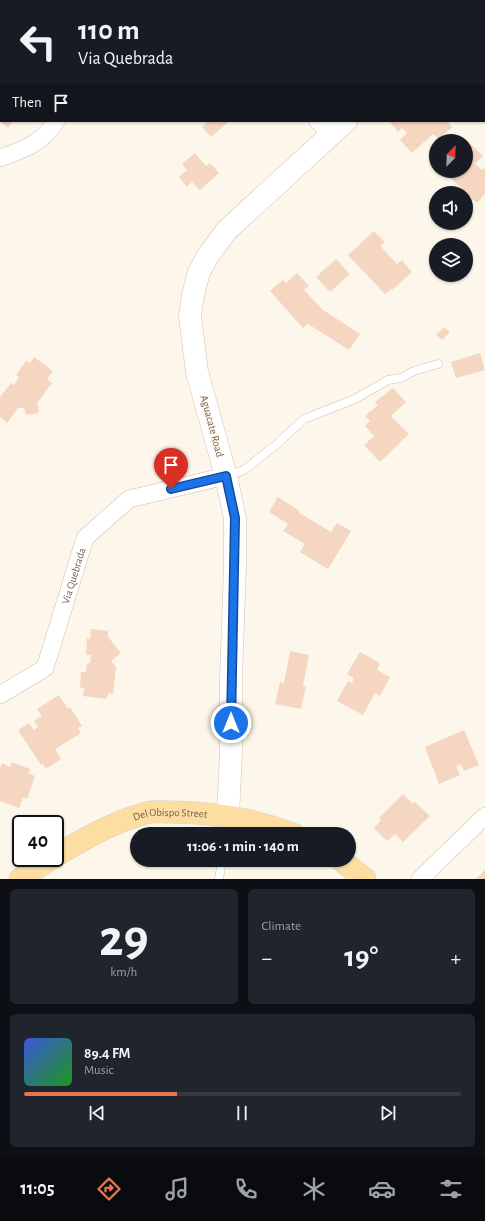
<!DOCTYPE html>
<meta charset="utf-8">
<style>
:root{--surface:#171b24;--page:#20242c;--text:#f1f3f6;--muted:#9ea1a6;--line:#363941;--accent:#e9744d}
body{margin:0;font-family:"Alegreya Sans",sans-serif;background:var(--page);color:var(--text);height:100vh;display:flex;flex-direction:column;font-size:15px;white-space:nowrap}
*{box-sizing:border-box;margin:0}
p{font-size:13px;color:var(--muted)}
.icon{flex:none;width:22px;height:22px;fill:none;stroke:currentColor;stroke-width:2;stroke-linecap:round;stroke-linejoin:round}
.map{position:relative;height:879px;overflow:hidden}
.panel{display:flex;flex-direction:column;gap:10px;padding:10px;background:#0d0f14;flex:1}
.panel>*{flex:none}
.guide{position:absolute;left:0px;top:0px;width:485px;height:122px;box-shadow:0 1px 3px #0004;background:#171b24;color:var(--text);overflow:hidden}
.needle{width:26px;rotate:23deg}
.tools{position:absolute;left:429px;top:134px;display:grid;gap:8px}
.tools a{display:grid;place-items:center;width:44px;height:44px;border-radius:50%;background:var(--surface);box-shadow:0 1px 3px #0004;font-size:20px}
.speed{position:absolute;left:12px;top:815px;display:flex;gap:8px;font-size:20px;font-weight:700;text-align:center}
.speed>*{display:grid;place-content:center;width:52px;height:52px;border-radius:50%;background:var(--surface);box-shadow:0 1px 3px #0004;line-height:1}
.speed .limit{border:2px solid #111;border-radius:6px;background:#fff;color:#111}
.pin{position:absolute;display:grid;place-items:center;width:34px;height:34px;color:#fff;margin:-41px -17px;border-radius:50% 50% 50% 0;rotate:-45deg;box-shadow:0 0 4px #0007}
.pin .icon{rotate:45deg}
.me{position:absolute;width:44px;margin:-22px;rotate:0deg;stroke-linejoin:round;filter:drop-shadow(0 0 3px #0008)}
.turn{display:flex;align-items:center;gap:14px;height:84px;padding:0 12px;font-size:18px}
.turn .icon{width:52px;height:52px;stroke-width:2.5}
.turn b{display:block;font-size:28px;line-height:34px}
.then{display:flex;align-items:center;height:38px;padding:0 12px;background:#0003;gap:8px;font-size:15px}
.big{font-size:30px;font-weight:700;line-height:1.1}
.panel .card{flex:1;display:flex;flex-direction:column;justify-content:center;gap:6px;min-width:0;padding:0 14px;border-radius:6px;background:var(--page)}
.panel .dial{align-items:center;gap:0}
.dial b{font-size:52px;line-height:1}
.song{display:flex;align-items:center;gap:12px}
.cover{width:48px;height:48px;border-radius:6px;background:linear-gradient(135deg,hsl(230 70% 55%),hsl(120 70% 35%))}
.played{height:4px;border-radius:2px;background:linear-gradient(90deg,var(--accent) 35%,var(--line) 35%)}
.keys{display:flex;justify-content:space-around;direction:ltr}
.heat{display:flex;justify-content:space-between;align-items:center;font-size:22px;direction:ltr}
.panel .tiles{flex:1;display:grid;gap:10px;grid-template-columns:1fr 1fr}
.card:last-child{grid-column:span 2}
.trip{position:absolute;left:130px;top:827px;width:226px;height:40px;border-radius:20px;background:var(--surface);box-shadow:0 1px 3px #0004;font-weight:700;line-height:40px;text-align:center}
.dock{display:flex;height:64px;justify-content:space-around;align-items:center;background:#090b0e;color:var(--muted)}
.dock .icon{width:28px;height:28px}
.dock .on{color:var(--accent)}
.dock b{font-size:18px;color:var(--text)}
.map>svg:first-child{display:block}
.building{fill:#f4d6c1}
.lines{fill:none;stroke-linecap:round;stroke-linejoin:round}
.lane-casing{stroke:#d1bfae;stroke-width:9}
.street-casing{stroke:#d1bfae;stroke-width:18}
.secondary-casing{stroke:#d6c1ae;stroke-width:23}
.primary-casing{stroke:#dad2cd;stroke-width:23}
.lane{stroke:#fff;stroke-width:8}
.street{stroke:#fff;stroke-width:17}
.secondary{stroke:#fff;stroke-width:22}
.primary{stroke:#fcdda2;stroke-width:22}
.route-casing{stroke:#114b97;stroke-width:10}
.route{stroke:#1a73e8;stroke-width:7}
.labels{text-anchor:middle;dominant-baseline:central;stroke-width:3.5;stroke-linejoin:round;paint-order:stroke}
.street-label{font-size:11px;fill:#7a5d4c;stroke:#fffaf1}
</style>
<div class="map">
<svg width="485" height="879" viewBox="0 0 485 879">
<rect width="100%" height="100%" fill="#fdf6ea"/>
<g class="building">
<polygon points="0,121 13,121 8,128"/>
<polygon points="208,121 227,121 228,122 211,137 202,127"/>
<polygon points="389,121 447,121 452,127 439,139 433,134 412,153 400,140 407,133 402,128 398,132"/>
<polygon points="466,140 483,156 475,164 482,170 485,168 485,194 477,203 444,172 466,171"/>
<polygon points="195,153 206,166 210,163 219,173 200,190 192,182 187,187 179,177 187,170 182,164"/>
<polygon points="374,231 385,242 380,246 397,264 402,260 412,272 392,290 391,289 385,294 348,255"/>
<polygon points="336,259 350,274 330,292 316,277"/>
<polygon points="297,273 309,286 304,290 323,310 360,334 349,350 308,324 303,328 270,291 283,280 286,283"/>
<polygon points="444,327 450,332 442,340 436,335"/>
<polygon points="480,353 485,370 456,378 451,362"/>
<polygon points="34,357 53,371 47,379 52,383 37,403 39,413 26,415 24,408 18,408 7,423 0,417 0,397 11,383 14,385 19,377 16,375 26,361 30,363"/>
<polygon points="393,388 406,402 391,416 409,434 380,462 364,445 374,436 365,426 370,421 365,416 378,405 375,402"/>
<polygon points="278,497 300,511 299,513 331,532 337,523 351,531 328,569 300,552 305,544 283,531 288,524 269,512"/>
<polygon points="91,629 108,631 108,637 121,653 111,661 116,667 113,694 108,693 107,699 83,696 84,688 80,688 81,672 86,672 87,663 90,663 91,655 86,655 87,638 90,639"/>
<polygon points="290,651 309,655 303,686 306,687 301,709 275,704 280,682 284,683"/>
<polygon points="360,652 380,663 377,670 390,677 380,696 375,693 363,715 337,701 348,681 352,683 354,678 347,674"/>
<polygon points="59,695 68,709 70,707 82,726 78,728 81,733 55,749 61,759 46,769 42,763 41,765 18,730 29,723 34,730 38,727 34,721 42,716 37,709"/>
<polygon points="464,730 479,765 464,771 461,764 456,766 460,775 439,784 425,747"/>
<polygon points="12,762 30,769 28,773 35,776 27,799 23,797 19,808 0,801 0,768 2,763 10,767"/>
<polygon points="403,794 413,804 415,802 430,816 403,842 395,834 387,841 374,828 381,820 379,818"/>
<polygon points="485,870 485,879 476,879"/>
</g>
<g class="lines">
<g class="lane-casing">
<g id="lane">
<polyline points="227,476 244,470 277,444 304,419 355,399 388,380 401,378 414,371 438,364"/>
<polyline points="225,834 227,817"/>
<polyline points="219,879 222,860"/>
</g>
</g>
<g class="street-casing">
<g id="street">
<polyline points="391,0 392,1"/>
<polyline points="484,94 485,95"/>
<polyline points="318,121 331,135"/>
<path d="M0,158c23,-8 43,-15 56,-37"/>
<path id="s1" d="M0,695l45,-27 40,-130 44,-39 97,-23"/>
<polyline points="420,879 485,816"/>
</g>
</g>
<g class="secondary-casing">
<g id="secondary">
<polyline points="477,1 479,0"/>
<polyline points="228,816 231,753 231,677 235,567 235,518 226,476 197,372 190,316 193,295 199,272 209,254 227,230 346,121"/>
</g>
</g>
<g class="primary-casing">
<g id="primary">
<path id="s2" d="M55,856c29,-17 58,-34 91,-43 7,-2 16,-1 24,-1 42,0 83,7 123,22"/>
<polyline points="341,860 365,879"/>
<polyline points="20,879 52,858"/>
</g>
</g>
<use href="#lane" class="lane"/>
<use href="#street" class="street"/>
<use href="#secondary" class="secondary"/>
<use href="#primary" class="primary"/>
</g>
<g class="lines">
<g class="route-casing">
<polyline id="route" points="171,489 226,476 235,518 231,723"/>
</g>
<use href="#route" class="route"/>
</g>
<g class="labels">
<g class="street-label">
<text transform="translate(212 426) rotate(75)">Aguacate Road</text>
<text stroke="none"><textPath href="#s1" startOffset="149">Via Quebrada</textPath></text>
<text stroke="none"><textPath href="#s2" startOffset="125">Del Obispo Street</textPath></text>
</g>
</g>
</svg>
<div class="tools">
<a><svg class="needle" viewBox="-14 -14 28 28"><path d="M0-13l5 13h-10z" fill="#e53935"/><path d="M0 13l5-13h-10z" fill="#9ea1a6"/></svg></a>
<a><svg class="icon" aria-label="sound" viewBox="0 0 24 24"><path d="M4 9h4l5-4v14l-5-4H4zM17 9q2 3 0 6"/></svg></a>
<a><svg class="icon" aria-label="layers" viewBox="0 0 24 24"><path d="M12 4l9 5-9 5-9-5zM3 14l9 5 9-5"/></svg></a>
</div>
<div class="speed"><div class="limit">40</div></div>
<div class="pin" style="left:171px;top:489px;background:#d93025"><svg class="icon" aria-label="arrive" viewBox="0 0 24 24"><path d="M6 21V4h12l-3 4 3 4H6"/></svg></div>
<svg class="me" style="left:231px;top:723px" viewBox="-20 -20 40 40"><circle r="17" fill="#1a73e8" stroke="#fff" stroke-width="3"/><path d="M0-11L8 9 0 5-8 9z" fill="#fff"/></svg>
<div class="trip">11:06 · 1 min · 140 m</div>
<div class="guide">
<div class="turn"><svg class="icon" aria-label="left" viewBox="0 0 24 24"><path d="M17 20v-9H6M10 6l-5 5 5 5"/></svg><div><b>110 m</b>Via Quebrada</div></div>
<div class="then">Then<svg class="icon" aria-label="arrive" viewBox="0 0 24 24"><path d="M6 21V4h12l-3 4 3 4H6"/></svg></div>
</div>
</div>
<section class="panel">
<div class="tiles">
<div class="card dial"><b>29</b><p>km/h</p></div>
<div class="card"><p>Climate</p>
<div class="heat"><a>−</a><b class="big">19°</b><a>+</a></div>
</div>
<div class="card">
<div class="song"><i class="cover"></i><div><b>89.4 FM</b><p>Music</p></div></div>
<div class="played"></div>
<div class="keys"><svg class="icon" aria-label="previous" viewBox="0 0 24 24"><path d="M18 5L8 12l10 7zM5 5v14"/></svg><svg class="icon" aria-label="pause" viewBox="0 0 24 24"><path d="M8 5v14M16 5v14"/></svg><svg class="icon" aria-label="next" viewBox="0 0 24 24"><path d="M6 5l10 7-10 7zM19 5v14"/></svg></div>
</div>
</div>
</section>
<nav class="dock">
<b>11:05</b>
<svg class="icon on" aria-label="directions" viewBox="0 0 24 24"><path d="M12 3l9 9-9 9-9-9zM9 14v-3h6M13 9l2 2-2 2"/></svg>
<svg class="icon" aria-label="music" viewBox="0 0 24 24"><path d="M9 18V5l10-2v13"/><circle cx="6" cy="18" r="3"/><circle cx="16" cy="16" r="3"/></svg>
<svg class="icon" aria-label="phone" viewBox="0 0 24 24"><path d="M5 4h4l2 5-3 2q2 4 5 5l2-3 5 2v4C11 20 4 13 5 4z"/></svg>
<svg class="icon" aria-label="climate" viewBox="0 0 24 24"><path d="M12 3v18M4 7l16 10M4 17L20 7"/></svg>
<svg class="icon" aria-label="car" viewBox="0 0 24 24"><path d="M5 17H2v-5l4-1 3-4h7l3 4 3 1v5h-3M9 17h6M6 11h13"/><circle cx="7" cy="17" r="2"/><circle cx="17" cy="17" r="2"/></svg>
<svg class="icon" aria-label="filters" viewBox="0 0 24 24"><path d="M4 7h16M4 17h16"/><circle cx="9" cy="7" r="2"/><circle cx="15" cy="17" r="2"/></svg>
</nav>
